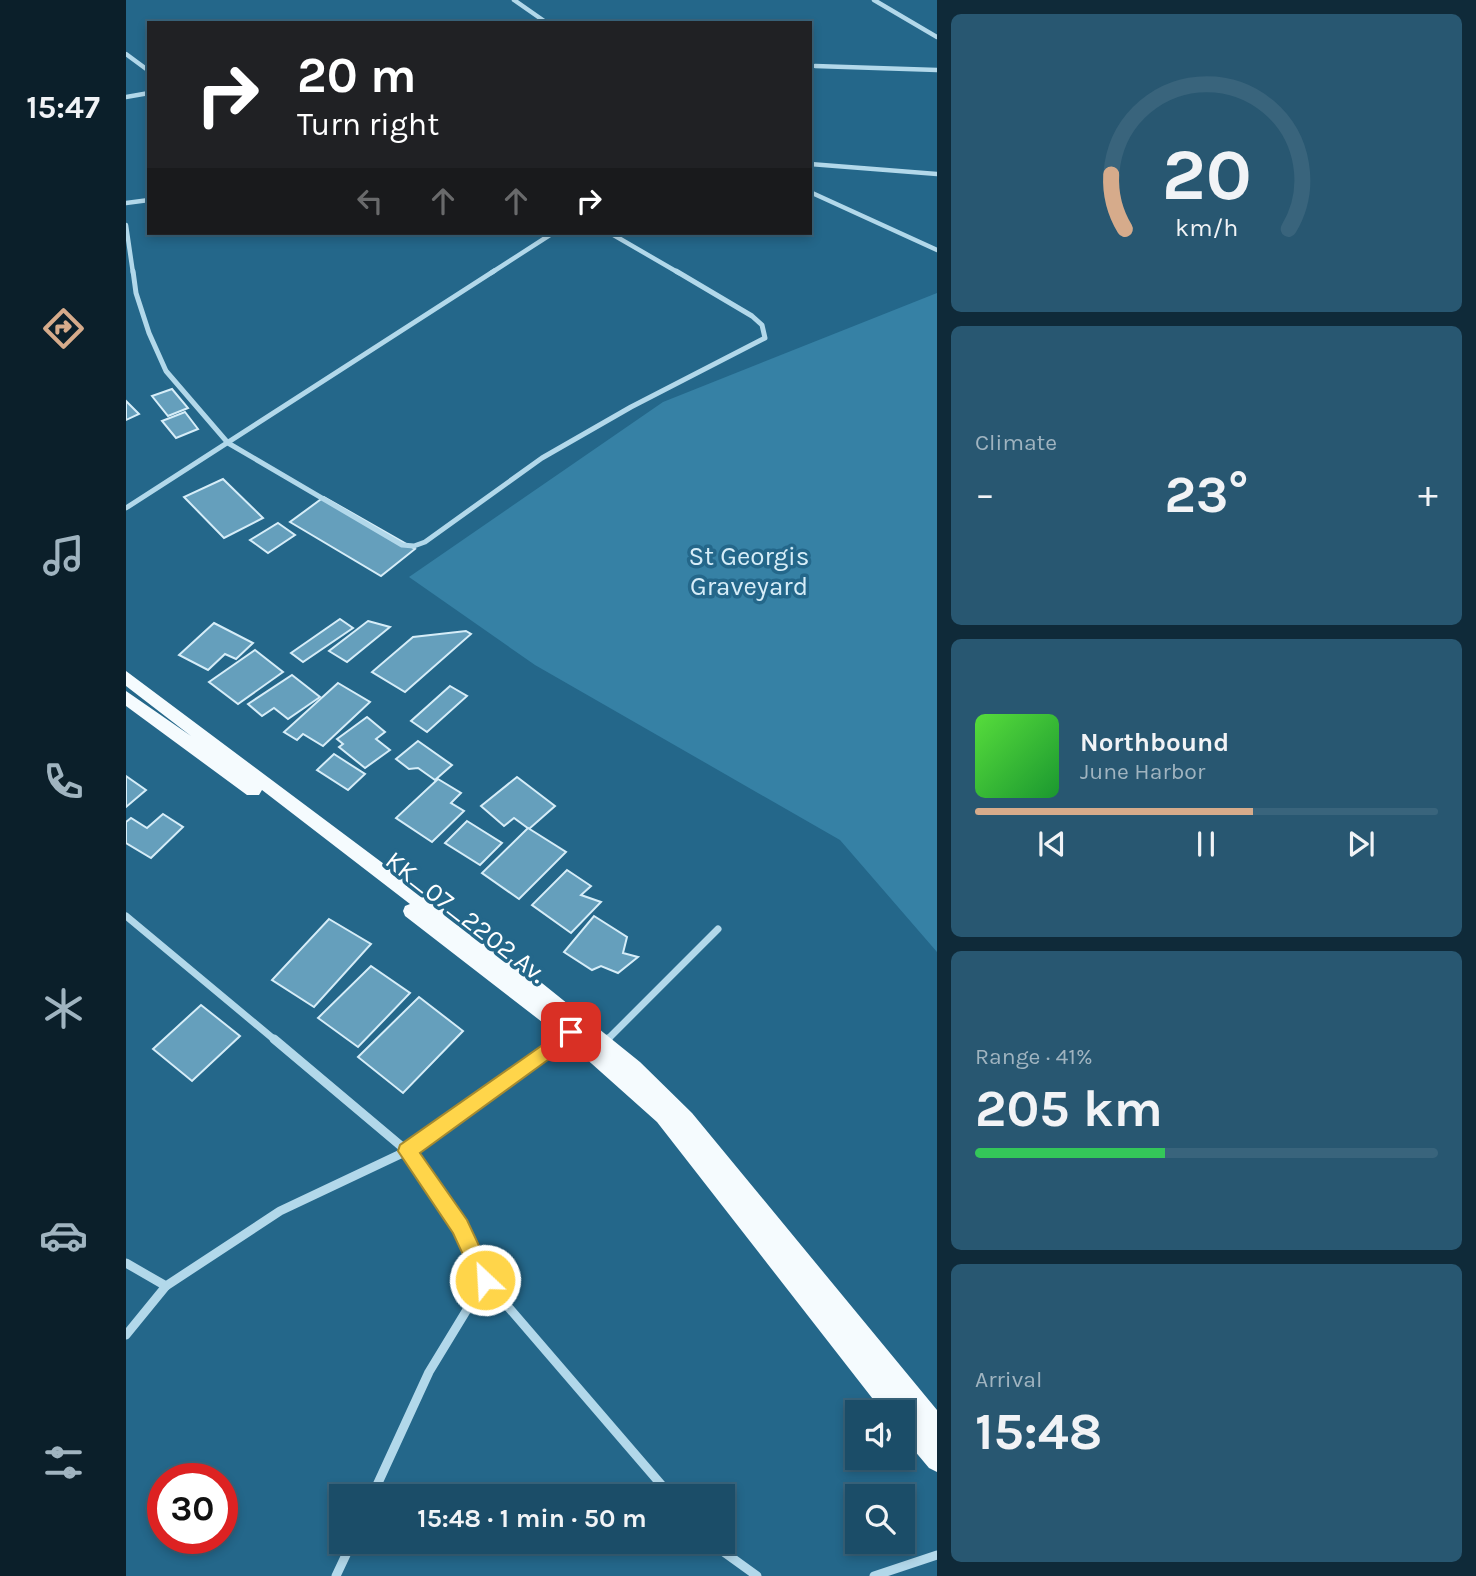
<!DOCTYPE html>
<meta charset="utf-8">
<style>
:root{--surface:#1b4d68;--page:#285771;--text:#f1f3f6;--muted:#a0b4c0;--line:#39647c;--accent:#d6ab8b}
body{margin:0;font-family:Karla,sans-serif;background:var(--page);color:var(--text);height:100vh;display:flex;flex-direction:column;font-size:26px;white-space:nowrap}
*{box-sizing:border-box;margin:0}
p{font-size:23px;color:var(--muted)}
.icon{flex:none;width:38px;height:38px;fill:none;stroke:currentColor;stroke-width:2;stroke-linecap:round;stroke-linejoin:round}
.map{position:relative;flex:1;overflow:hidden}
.sheet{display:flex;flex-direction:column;gap:14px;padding:14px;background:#0f2a39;width:539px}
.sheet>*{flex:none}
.top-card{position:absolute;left:21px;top:21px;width:665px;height:214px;border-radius:0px;box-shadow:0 4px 10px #0003,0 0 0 2px var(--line);background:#202124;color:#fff;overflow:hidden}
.tools{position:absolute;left:719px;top:1400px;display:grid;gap:14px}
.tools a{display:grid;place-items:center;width:70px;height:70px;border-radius:0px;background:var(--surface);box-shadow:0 4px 10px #0003,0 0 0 2px var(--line);font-size:35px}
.speed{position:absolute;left:21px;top:1463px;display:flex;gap:14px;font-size:35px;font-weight:700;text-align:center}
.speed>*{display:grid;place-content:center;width:91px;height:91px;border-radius:50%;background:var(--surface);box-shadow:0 4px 10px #0003,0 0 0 2px var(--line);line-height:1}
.speed .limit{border:10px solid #d22;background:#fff;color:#111}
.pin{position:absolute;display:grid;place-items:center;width:60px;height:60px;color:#fff;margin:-30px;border-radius:14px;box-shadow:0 4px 10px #0006}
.me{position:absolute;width:77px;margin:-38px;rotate:335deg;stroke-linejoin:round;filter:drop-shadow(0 0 5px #0008)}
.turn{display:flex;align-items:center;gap:24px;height:147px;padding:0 35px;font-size:32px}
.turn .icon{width:91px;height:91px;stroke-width:2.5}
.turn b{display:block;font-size:49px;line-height:60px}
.lanes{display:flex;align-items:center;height:66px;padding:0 35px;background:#0003;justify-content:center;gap:35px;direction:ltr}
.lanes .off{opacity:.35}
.big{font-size:52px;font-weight:700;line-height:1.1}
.sheet .card{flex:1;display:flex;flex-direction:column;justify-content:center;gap:10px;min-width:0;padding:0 24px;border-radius:10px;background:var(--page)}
.sheet .dial{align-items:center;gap:0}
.dial svg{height:182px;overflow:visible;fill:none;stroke:var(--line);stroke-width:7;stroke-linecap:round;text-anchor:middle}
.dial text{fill:var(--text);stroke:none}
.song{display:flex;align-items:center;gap:21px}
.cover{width:84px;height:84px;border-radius:10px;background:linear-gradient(135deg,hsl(110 70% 55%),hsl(130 70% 35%))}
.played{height:7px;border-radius:4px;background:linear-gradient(90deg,var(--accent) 60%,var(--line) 60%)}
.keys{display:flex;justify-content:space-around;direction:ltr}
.heat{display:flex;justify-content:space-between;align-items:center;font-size:38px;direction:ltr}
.charge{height:10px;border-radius:5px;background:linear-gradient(90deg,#34c759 41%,var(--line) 0)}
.trip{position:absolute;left:203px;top:1484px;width:406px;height:70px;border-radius:0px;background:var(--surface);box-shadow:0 4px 10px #0003,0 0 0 2px var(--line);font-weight:700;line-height:70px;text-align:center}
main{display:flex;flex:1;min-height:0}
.menu{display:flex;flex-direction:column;width:126px;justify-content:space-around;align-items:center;background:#0b1f2a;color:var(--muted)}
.menu .icon{width:49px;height:49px}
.menu .selected{color:var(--accent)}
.menu b{font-size:32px;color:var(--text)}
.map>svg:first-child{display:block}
.green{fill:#3681a5}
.building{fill:#659fbc;stroke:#d6edf8;stroke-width:2}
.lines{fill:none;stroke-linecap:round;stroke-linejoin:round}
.minor-far3{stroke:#b2d8ea;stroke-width:4.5}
.minor-far2{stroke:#b2d8ea;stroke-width:5}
.minor-far1{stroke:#b2d8ea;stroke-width:7}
.minor{stroke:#b2d8ea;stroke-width:9}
.primary{fill:#f5fbfe;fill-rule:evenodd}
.route{fill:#ffd54a;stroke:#a68a30;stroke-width:2}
.labels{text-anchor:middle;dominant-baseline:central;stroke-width:7;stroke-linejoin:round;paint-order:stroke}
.park-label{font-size:26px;fill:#d6edf8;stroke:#24678a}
.street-label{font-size:26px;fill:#fff;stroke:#24678a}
</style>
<main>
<nav class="menu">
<b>15:47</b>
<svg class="icon selected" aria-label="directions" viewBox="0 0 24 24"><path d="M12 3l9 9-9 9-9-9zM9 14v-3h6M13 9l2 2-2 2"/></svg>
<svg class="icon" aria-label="music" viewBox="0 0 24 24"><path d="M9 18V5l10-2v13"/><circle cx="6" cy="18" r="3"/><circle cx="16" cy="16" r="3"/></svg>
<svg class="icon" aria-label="phone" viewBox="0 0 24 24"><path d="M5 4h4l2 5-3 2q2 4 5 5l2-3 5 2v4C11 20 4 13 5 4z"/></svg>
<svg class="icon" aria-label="climate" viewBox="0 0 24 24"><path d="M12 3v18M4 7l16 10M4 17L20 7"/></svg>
<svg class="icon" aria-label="car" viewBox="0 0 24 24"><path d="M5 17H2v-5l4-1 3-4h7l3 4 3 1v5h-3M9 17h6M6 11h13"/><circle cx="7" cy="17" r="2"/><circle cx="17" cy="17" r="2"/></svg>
<svg class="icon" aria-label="filters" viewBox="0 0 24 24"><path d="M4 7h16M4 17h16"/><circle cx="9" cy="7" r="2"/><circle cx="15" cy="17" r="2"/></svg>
</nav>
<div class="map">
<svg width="811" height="1576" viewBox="0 0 811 1576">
<rect width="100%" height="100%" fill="#24678a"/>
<polygon class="green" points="811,293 811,952 714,840 409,665 283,577 537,402"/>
<g class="building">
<polygon points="46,389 62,408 42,416 26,396"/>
<polygon points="0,401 13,414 0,420"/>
<polygon points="59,412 72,429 50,438 36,421"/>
<polygon points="97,479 137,518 98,538 58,497"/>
<polygon points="198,497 289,549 255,576 164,522"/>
<polygon points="152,523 169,535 142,553 124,540"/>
<polygon points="214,619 227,628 177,662 165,653"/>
<polygon points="242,621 264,627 221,662 203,651"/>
<polygon points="88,623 127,643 110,659 99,654 82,670 53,655"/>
<polygon points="340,631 345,634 279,692 246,672 287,637"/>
<polygon points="129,650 157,672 112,704 83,682"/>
<polygon points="166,675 194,697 162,719 148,708 136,716 122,704"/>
<polygon points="212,683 244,702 197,746 177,734 171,740 158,732"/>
<polygon points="324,686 341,696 301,732 285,721"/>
<polygon points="241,717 259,732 250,739 264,750 239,768 213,747 217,744 211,739"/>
<polygon points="292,741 326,765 309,780 292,768 283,769 270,759"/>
<polygon points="208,754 239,774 222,790 191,770"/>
<polygon points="0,776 20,790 0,807"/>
<polygon points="391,777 429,806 403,829 388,818 378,826 355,806"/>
<polygon points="312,779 335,793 325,803 338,811 306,842 270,818"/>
<polygon points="37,814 57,827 25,858 0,843 0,822 5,818 21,828"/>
<polygon points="341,821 376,843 354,865 319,843"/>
<polygon points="402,828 440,852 393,899 356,873"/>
<polygon points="441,870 465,886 455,895 475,902 445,933 406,905"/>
<polygon points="468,916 501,937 497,953 512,957 492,973 475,966 466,970 438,952"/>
<polygon points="203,919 245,944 188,1007 146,980"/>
<polygon points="245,966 284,993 232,1047 192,1018"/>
<polygon points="293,997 337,1031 277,1093 232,1057"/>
<polygon points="75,1005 114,1036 66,1081 27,1049"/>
</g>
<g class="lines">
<g class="minor-far3">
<polyline points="388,0 421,23"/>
<polyline points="748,0 811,37"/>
<polyline points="0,54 23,71"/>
<polyline points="689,66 811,70"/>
<polyline points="0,97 23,93"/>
<polyline points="684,164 811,174"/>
<polyline points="684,192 811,250"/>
<polyline points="0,203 23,200"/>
<polyline points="0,225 7,273"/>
<polyline points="484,233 553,273"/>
<polyline points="365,273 427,233"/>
</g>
<g class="minor-far2">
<polyline points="7,271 10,293 23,333 40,371 102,443 276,545 288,546 299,542 416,458 505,407 639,338 636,325 626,316 550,271"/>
<polyline points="0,508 368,271"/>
</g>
<g class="minor-far1">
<polyline points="0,916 150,1041"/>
<polyline points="434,1041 445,1033"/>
<polyline points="480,1041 592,929"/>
</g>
<g class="minor">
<polyline points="148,1039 281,1151 334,1226 359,1280 303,1372 246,1496"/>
<polyline points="477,1044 482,1039"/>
<polyline points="0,1263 40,1286 0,1335"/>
<polyline points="359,1280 545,1496"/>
<polyline points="40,1286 154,1211 281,1151 436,1039"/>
<polyline points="584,1542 631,1576"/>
<polyline points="210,1576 226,1542"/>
<polyline points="748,1576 811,1555"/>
</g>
<polygon class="primary" points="0,671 401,971 514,1062 566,1113 811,1410 811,1472 803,1468 777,1437 777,1412 757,1412 531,1122 438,1039 279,916 277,911 279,906 284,904 136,790 133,795 121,795 0,706 0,691 65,736 0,686"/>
</g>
<polygon class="route" points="445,1025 452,1027 454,1032 452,1038 294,1153 341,1220 369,1280 366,1287 359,1290 352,1287 327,1233 272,1151 274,1145"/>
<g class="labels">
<g class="park-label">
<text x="623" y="556">St Georgis<tspan x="623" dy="30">Graveyard</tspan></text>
</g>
<g class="street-label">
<text transform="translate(340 917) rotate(38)">KK_07_2202 Av.</text>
</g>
</g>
</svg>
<div class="tools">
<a><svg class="icon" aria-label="sound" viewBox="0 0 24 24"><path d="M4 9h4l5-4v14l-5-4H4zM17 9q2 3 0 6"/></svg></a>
<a><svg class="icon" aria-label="search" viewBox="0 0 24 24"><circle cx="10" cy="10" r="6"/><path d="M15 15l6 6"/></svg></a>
</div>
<div class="speed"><div class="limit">30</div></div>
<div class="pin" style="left:445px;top:1032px;background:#d93025"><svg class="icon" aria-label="arrive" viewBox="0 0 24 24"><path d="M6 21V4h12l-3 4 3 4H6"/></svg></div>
<svg class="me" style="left:359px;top:1280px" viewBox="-20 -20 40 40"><circle r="17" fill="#ffd54a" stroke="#fff" stroke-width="3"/><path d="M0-11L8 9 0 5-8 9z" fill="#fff"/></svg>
<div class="trip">15:48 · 1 min · 50 m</div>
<div class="top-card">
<div class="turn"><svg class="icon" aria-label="right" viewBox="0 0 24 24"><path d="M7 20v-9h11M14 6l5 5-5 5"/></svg><div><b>20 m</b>Turn right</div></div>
<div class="lanes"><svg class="icon off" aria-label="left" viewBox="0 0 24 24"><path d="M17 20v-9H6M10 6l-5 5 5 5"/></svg><svg class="icon off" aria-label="ahead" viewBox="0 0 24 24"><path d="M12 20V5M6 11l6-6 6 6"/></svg><svg class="icon off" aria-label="ahead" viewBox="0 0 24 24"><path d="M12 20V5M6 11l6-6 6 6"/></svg><svg class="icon" aria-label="right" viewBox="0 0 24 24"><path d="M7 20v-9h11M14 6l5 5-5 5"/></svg></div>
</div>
</div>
<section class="sheet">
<div class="card dial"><svg viewBox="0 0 100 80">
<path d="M14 69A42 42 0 1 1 86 69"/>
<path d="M14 69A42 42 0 0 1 8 45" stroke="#d6ab8b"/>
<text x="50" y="56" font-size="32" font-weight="700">20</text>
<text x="50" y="72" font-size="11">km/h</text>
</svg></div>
<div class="card"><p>Climate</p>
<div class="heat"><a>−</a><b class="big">23°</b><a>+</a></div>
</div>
<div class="card">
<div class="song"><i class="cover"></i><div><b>Northbound</b><p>June Harbor</p></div></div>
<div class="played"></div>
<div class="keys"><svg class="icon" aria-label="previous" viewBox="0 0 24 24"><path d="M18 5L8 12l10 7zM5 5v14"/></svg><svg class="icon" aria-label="pause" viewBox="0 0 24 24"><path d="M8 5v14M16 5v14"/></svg><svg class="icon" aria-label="next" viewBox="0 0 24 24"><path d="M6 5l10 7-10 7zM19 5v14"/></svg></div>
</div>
<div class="card"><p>Range · 41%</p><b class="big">205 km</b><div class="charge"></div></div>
<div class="card"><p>Arrival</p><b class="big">15:48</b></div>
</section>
</main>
